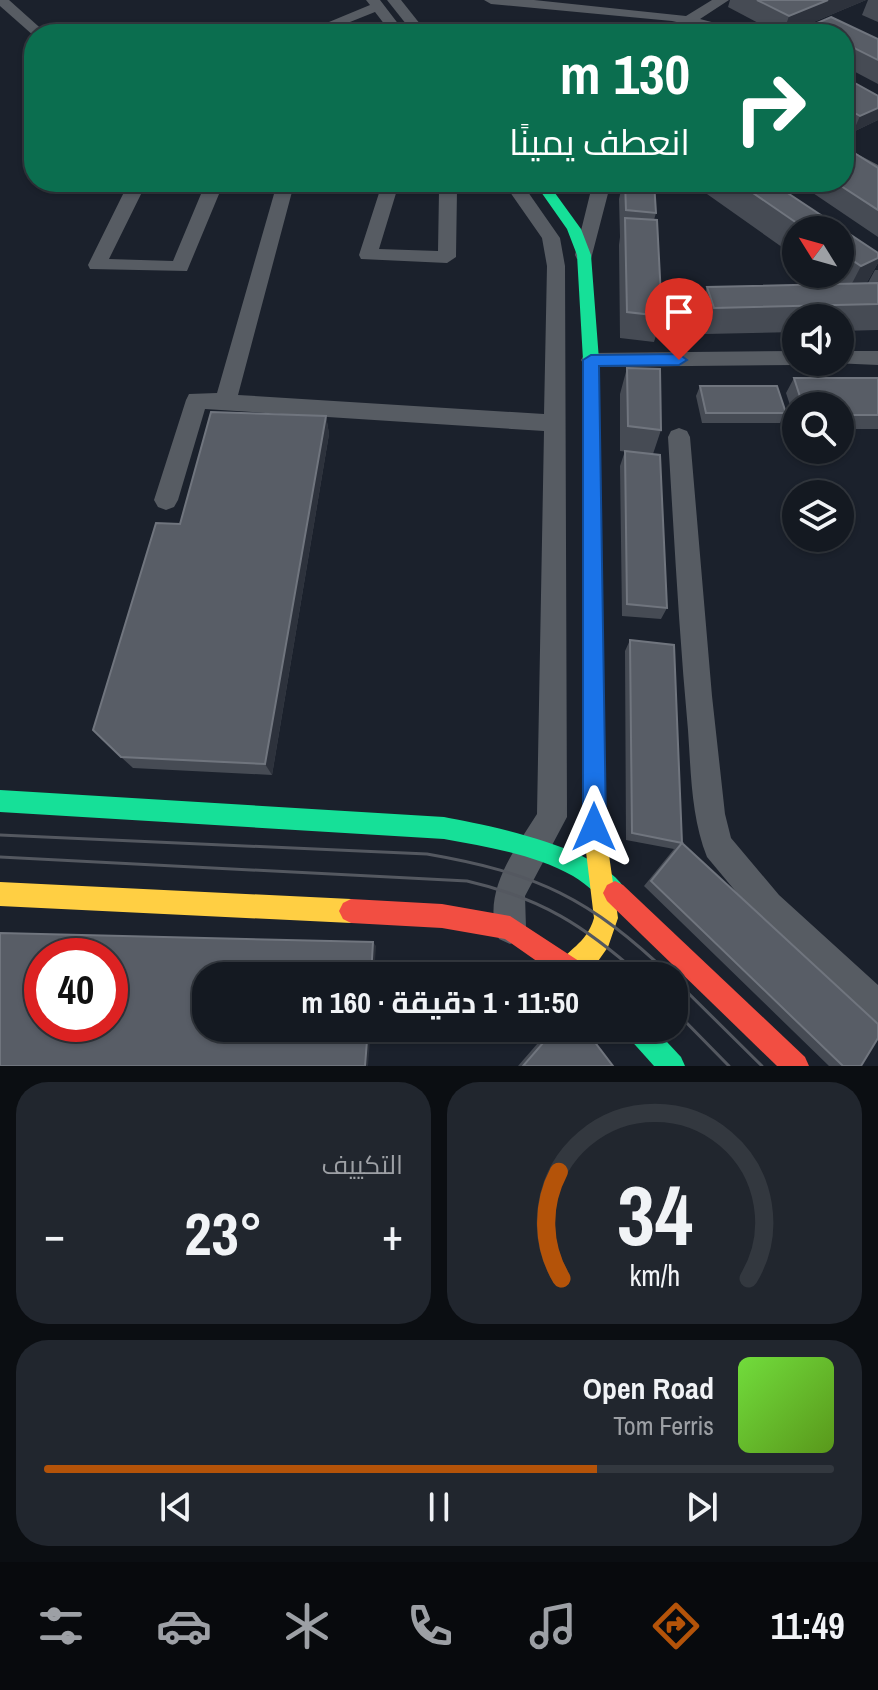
<!DOCTYPE html>
<html lang="ar">
<meta charset="utf-8">
<style>
:root{--surface:#141921;--page:#21262e;--text:#f1f3f6;--muted:#9da0a5;--line:#33383f;--accent:#b45309}
body{margin:0;font-family:"Archivo Narrow",Cairo,sans-serif;background:var(--page);color:var(--text);direction:rtl;height:100vh;display:flex;flex-direction:column;font-size:30px;white-space:nowrap}
*{box-sizing:border-box;margin:0}
p{font-size:26px;color:var(--muted)}
.icon{flex:none;width:44px;height:44px;fill:none;stroke:currentColor;stroke-width:2;stroke-linecap:round;stroke-linejoin:round}
.map{position:relative;height:1066px;overflow:hidden;direction:ltr}
.side{display:flex;flex-direction:column;gap:16px;padding:16px;background:#0b0e12;flex:1}
.side>*{flex:none}
.guide{position:absolute;left:24px;top:24px;width:830px;height:168px;border-radius:32px;box-shadow:0 2px 6px #0004,0 0 0 2px var(--line);direction:rtl;background:#0b6e4f;color:#fff;overflow:hidden}
.needle{width:52px;rotate:307deg}
.fabs{position:absolute;left:782px;top:216px;display:grid;gap:16px}
.fabs a{display:grid;place-items:center;width:72px;height:72px;border-radius:50%;background:var(--surface);box-shadow:0 2px 6px #0004,0 0 0 2px var(--line);font-size:40px}
.speed{position:absolute;left:24px;top:938px;display:flex;gap:16px;font-size:40px;font-weight:700;text-align:center}
.speed>*{display:grid;place-content:center;width:104px;height:104px;border-radius:50%;background:var(--surface);box-shadow:0 2px 6px #0004,0 0 0 2px var(--line);line-height:1}
.speed .limit{border:12px solid #d22;background:#fff;color:#111}
.pin{position:absolute;display:grid;place-items:center;width:68px;height:68px;color:#fff;margin:-82px -34px;border-radius:50% 50% 50% 0;rotate:-45deg;box-shadow:0 0 8px #0007}
.pin .icon{rotate:45deg}
.me{position:absolute;width:88px;margin:-44px;rotate:0deg;stroke-linejoin:round;filter:drop-shadow(0 0 6px #0008)}
.turn{display:flex;align-items:center;gap:28px;height:168px;padding:0 32px;font-size:36px}
.turn .icon{width:104px;height:104px;stroke-width:2.5}
.turn b{display:block;font-size:56px;line-height:68px}
.big{font-size:60px;font-weight:700;line-height:1.1}
.side .tile{flex:1;display:flex;flex-direction:column;justify-content:center;gap:12px;min-width:0;padding:0 28px;border-radius:32px;background:var(--page)}
.side .dial{align-items:center;gap:0}
.dial svg{height:208px;overflow:visible;fill:none;stroke:var(--line);stroke-width:7;stroke-linecap:round;text-anchor:middle}
.dial text{fill:var(--text);stroke:none}
.song{display:flex;align-items:center;gap:24px}
.cover{width:96px;height:96px;border-radius:12px;background:linear-gradient(135deg,hsl(100 70% 55%),hsl(90 70% 35%))}
.played{height:8px;border-radius:4px;background:linear-gradient(90deg,var(--accent) 70%,var(--line) 70%)}
.keys{display:flex;justify-content:space-around;direction:ltr}
.heat{display:flex;justify-content:space-between;align-items:center;font-size:44px;direction:ltr}
.side .tiles{flex:1;display:grid;gap:16px;grid-template-columns:1fr 1fr}
.tile:last-child{grid-column:span 2}
.trip{position:absolute;left:192px;top:962px;width:496px;height:80px;border-radius:32px;background:var(--surface);box-shadow:0 2px 6px #0004,0 0 0 2px var(--line);font-weight:700;line-height:80px;text-align:center;direction:rtl}
.dock{display:flex;height:128px;justify-content:space-around;align-items:center;background:#080a0d;color:var(--muted)}
.dock .icon{width:56px;height:56px}
.dock .on{color:var(--accent)}
.dock b{font-size:36px;color:var(--text)}
.map>svg:first-child{display:block}
.lines{fill:none;stroke-linecap:round;stroke-linejoin:round}
.street{fill:#575c63;fill-rule:evenodd}
.fast{fill:#16e098;fill-rule:evenodd}
.slow{fill:#ffcf43;fill-rule:evenodd}
.jam{fill:#f24e42;fill-rule:evenodd}
.tram{stroke:#545860;stroke-width:3}
.wall{fill:#464b54}
.shaded-wall{fill:#2d323c}
.building{fill:#585d66;stroke:#70757e;stroke-width:2;fill-rule:evenodd}
.route{fill:#1a73e8;stroke:#114b97;stroke-width:2}
</style>
<div class="map">
<svg width="878" height="1066" viewBox="0 0 878 1066">
<rect width="100%" height="100%" fill="#1b212c"/>
<g class="lines">
<g class="street">
<polygon points="0,0 9,0 47,34 34,36 0,6"/>
<polygon points="366,0 380,0 406,34 392,34 375,12 320,34 300,34 370,5"/>
<polygon points="387,0 401,0 428,34 414,34"/>
<polygon points="484,0 534,0 686,16 712,0 729,0 700,19 758,34 731,34 672,21 491,4"/>
<polygon points="844,147 878,165 878,177 844,159"/>
<polygon points="129,182 147,182 109,259 173,261 206,182 224,182 187,271 90,269 88,265"/>
<path d="M253,182h236l-3,4 -29,4 -1,67 -9,6 -86,-4 -2,-4 21,-65 -87,-2 -55,207 306,19 3,-148 -5,-28 -39,-56h18l39,56 5,28 2,551 -42,79 1,32 -5,11 -11,5 -11,-5c-19,-45 15,-88 38,-125l7,-383 -339,-22 -27,91 -4,7 -8,3 -8,-3 -4,-7 32,-100 3,-6 28,-1 59,-206h-14zM397,190l42,1 -1,60 -59,-2z"/>
<polygon points="557,182 611,182 591,259 577,259 575,255 592,186 546,194 537,189 540,185"/>
<polygon points="796,351 796,362 804,362 796,365 591,367 584,365 581,360 584,355 591,353"/>
<polygon points="840,351 878,351 878,365 833,363 840,362"/>
<path d="M679,428l8,3 3,6 22,259 13,118 6,24 48,57 99,90v40l-12,-5 -109,-103 -50,-60c-16,-40 -16,-85 -19,-127 -9,-97 -14,-195 -20,-293l3,-6z"/>
</g>
<g class="fast">
<polygon points="534,182 547,182 581,229 591,255 599,360 603,638 600,644 593,647 586,644 583,638 583,360 577,255 567,229"/>
<path d="M0,790l444,27c44,8 164,32 183,76l-4,8 -8,4c-16,-7 -27,-20 -42,-29 -39,-22 -86,-29 -129,-37l-444,-27z"/>
<polygon points="624,1028 654,1028 681,1057 685,1066 654,1066 628,1037"/>
</g>
<g class="slow">
<path d="M593,629l7,3 3,6 2,189 13,91 -10,29 -12,17 -16,12h-20l-3,-7c9,-21 29,-23 37,-51l-11,-91v-189l3,-6z"/>
<polygon points="0,882 351,899 359,903 363,911 359,919 351,923 0,906"/>
</g>
<g class="jam">
<polygon points="615,881 623,885 805,1057 809,1066 777,1066 607,901 603,893 607,885"/>
<polygon points="351,899 442,904 510,916 588,967 591,976 558,976 505,939 442,928 351,923 343,919 339,911 343,903"/>
</g>
<g class="tram">
<path d="M0,835l427,19c110,19 163,44 244,122"/>
<path d="M0,857l467,24c74,17 118,45 174,95"/>
<polyline points="674,979 762,1066"/>
<polyline points="674,1010 729,1066"/>
</g>
</g>
<g class="wall">
<polygon points="730,0 866,0 785,34 779,34 728,7"/>
<polygon points="868,0 878,0 878,22 862,15"/>
<polygon points="810,26 878,39 878,84 844,66 844,34 807,34"/>
<polygon points="844,77 878,96 878,120 853,132 844,127"/>
<polygon points="878,168 878,237 810,191 814,182 844,182"/>
<polygon points="623,182 659,182 655,187 656,213 654,220 662,316 654,342 620,338 619,245 620,237 619,199"/>
<polygon points="690,182 771,182 878,253 878,263 867,282 865,283 868,283 875,270 878,270 878,330 840,331 840,318 796,318 796,332 705,334 698,314 707,287 834,284 820,274 840,274 840,230 796,230 796,257"/>
<polygon points="627,368 661,430 653,454 667,608 661,619 622,616 620,466 625,451 629,452 620,451 620,394"/>
<polygon points="794,378 878,378 878,429 840,429 840,406 796,406 796,423 786,393"/>
<polygon points="700,386 786,413 780,423 702,423 696,396"/>
<polygon points="326,416 329,434 272,775 133,768 121,757 180,524"/>
<polygon points="630,640 682,843 861,1066 829,1066 644,886 674,849 626,840 625,651"/>
<polygon points="551,1028 584,1028 613,1066 518,1066"/>
</g>
<g class="shaded-wall">
<polygon points="828,0 866,0 785,34 783,34 789,16"/>
<polygon points="878,108 878,120 853,132 860,116"/>
<polygon points="878,258 878,263 867,282 847,293 861,266"/>
<polygon points="326,416 329,434 272,775 265,764"/>
<polygon points="373,942 376,946 374,976 371,976"/>
<polygon points="368,1028 371,1028 368,1066 365,1066"/>
</g>
<g class="building">
<polygon points="757,0 828,0 789,16"/>
<polygon points="831,17 878,39 878,60 844,43 844,34 827,34 810,26"/>
<polygon points="844,77 878,96 878,108 860,116 844,107"/>
<polygon points="856,154 878,168 878,210 835,182 844,182 844,160"/>
<polygon points="625,182 654,182 656,213 626,210"/>
<polygon points="737,182 771,182 878,253 878,258 861,266 840,252 840,230 807,230"/>
<polygon points="625,218 657,220 662,316 627,312"/>
<polygon points="878,283 878,304 714,308 707,287"/>
<polygon points="627,368 660,369 661,430 628,426"/>
<polygon points="794,378 878,378 878,415 840,415 840,406 803,406"/>
<polygon points="700,386 777,386 786,413 706,413"/>
<polygon points="211,412 326,416 265,764 121,757 93,730 156,523 180,524"/>
<polygon points="625,451 660,455 667,608 627,604"/>
<polygon points="630,640 674,645 682,843 878,1024 878,1038 861,1066 843,1066 651,881 682,843 632,833"/>
<path d="M0,933l373,9 -2,34h-165v52h162l-3,38h-365zM42,956h68v68h-68z"/>
<polygon points="556,1028 584,1028 613,1066 523,1066"/>
</g>
<polygon class="route" points="679,354 687,360 679,365 599,366 606,827 602,835 594,839 586,835 583,827 583,360 591,355"/>
</svg>
<div class="fabs">
<a><svg class="needle" viewBox="-14 -14 28 28"><path d="M0-13l5 13h-10z" fill="#e53935"/><path d="M0 13l5-13h-10z" fill="#9da0a5"/></svg></a>
<a><svg class="icon" aria-label="sound" viewBox="0 0 24 24"><path d="M4 9h4l5-4v14l-5-4H4zM17 9q2 3 0 6"/></svg></a>
<a><svg class="icon" aria-label="search" viewBox="0 0 24 24"><circle cx="10" cy="10" r="6"/><path d="M15 15l6 6"/></svg></a>
<a><svg class="icon" aria-label="layers" viewBox="0 0 24 24"><path d="M12 4l9 5-9 5-9-5zM3 14l9 5 9-5"/></svg></a>
</div>
<div class="speed"><div class="limit">40</div></div>
<div class="pin" style="left:679px;top:360px;background:#d93025"><svg class="icon" aria-label="arrive" viewBox="0 0 24 24"><path d="M6 21V4h12l-3 4 3 4H6"/></svg></div>
<svg class="me" style="left:594px;top:827px" viewBox="-20 -20 40 40"><path d="M0-17L14 15 0 8-14 15z" fill="#1a73e8" stroke="#fff" stroke-width="4"/></svg>
<div class="trip">11:50 · 1 دقيقة · 160 m</div>
<div class="guide">
<div class="turn"><svg class="icon" aria-label="right" viewBox="0 0 24 24"><path d="M7 20v-9h11M14 6l5 5-5 5"/></svg><div><b>130 m</b>انعطف يمينًا</div></div>
</div>
</div>
<section class="side">
<div class="tiles">
<div class="tile dial"><svg viewBox="0 0 100 80">
<path d="M14 69A42 42 0 1 1 86 69"/>
<path d="M14 69A42 42 0 0 1 13 28" stroke="#b45309"/>
<text x="50" y="56" font-size="32" font-weight="700">34</text>
<text x="50" y="72" font-size="11">km/h</text>
</svg></div>
<div class="tile"><p>التكييف</p>
<div class="heat"><a>−</a><b class="big">23°</b><a>+</a></div>
</div>
<div class="tile">
<div class="song"><i class="cover"></i><div><b>Open Road</b><p>Tom Ferris</p></div></div>
<div class="played"></div>
<div class="keys"><svg class="icon" aria-label="previous" viewBox="0 0 24 24"><path d="M18 5L8 12l10 7zM5 5v14"/></svg><svg class="icon" aria-label="pause" viewBox="0 0 24 24"><path d="M8 5v14M16 5v14"/></svg><svg class="icon" aria-label="next" viewBox="0 0 24 24"><path d="M6 5l10 7-10 7zM19 5v14"/></svg></div>
</div>
</div>
</section>
<nav class="dock">
<b>11:49</b>
<svg class="icon on" aria-label="directions" viewBox="0 0 24 24"><path d="M12 3l9 9-9 9-9-9zM9 14v-3h6M13 9l2 2-2 2"/></svg>
<svg class="icon" aria-label="music" viewBox="0 0 24 24"><path d="M9 18V5l10-2v13"/><circle cx="6" cy="18" r="3"/><circle cx="16" cy="16" r="3"/></svg>
<svg class="icon" aria-label="phone" viewBox="0 0 24 24"><path d="M5 4h4l2 5-3 2q2 4 5 5l2-3 5 2v4C11 20 4 13 5 4z"/></svg>
<svg class="icon" aria-label="climate" viewBox="0 0 24 24"><path d="M12 3v18M4 7l16 10M4 17L20 7"/></svg>
<svg class="icon" aria-label="car" viewBox="0 0 24 24"><path d="M5 17H2v-5l4-1 3-4h7l3 4 3 1v5h-3M9 17h6M6 11h13"/><circle cx="7" cy="17" r="2"/><circle cx="17" cy="17" r="2"/></svg>
<svg class="icon" aria-label="filters" viewBox="0 0 24 24"><path d="M4 7h16M4 17h16"/><circle cx="9" cy="7" r="2"/><circle cx="15" cy="17" r="2"/></svg>
</nav>
